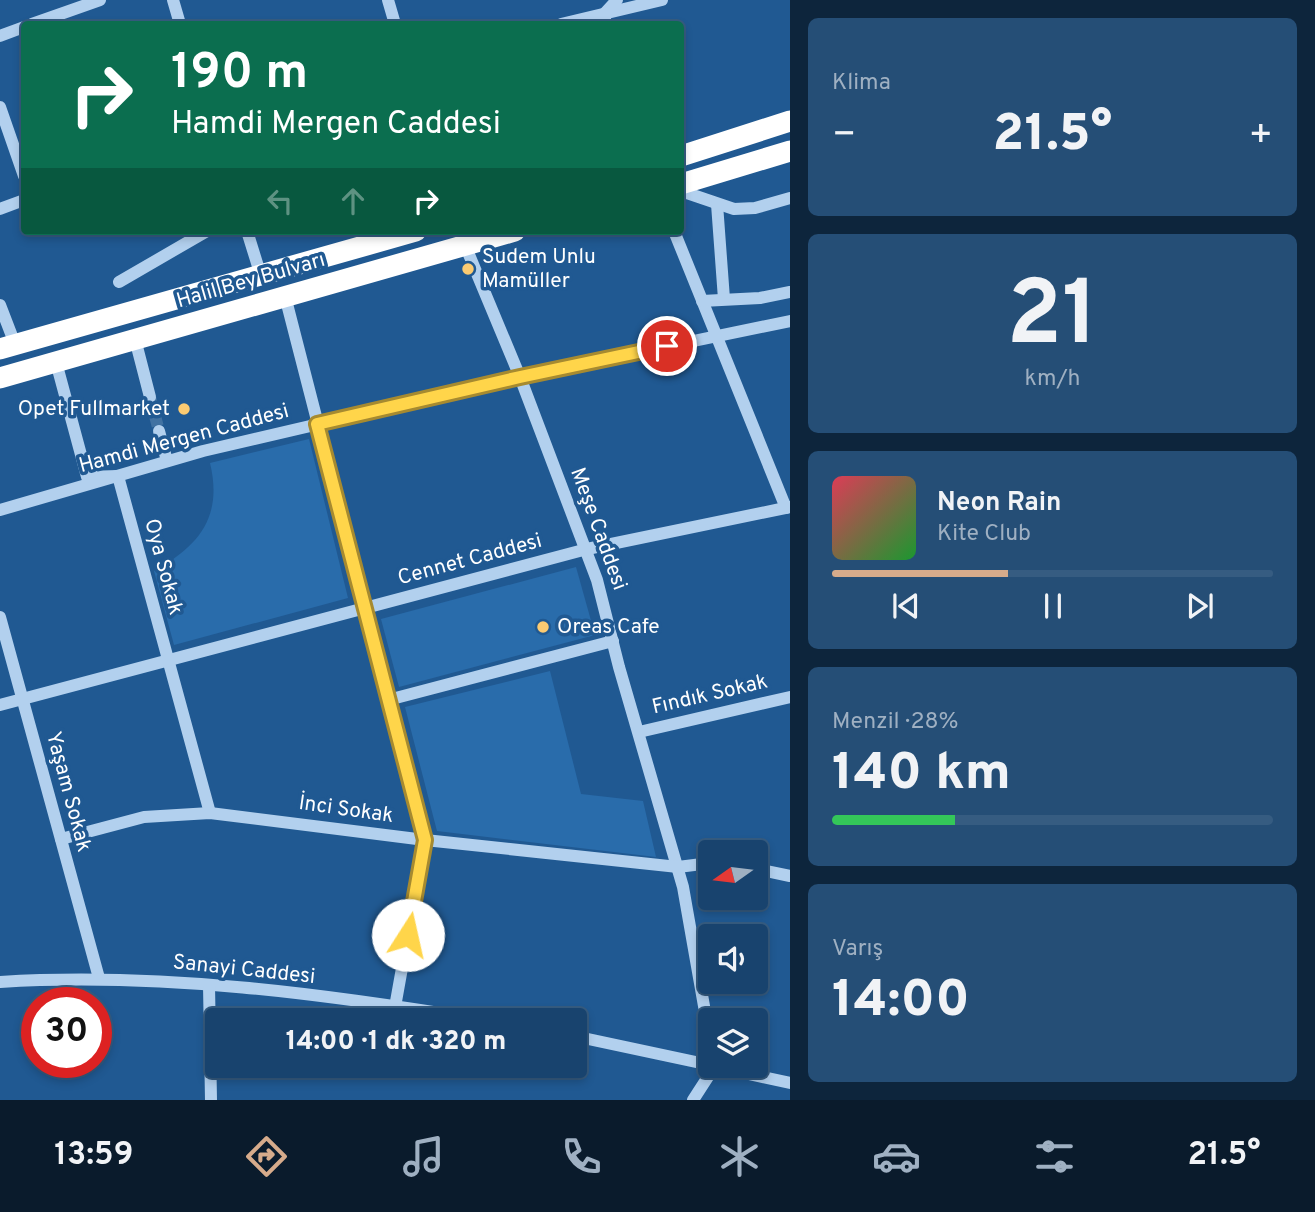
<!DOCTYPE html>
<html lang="tr">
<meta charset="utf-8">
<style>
:root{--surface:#18436e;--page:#254e76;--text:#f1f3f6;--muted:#9fb0c2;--line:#365c81;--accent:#d6ab8b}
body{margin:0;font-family:Overpass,sans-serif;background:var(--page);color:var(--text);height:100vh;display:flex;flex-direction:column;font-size:26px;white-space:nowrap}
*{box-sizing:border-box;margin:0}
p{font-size:23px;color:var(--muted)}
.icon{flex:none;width:38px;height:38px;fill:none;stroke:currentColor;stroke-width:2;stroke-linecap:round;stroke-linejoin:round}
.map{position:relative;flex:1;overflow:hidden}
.side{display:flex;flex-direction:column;gap:18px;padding:18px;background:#0d253c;width:525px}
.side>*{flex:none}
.guide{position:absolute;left:21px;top:21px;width:663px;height:214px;border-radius:7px;box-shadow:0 4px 10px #0003,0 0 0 2px var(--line);background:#0b6e4f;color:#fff;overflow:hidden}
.needle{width:46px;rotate:256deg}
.controls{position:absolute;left:698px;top:840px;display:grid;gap:14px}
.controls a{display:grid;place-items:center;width:70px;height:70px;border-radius:7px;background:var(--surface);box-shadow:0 4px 10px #0003,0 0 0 2px var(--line);font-size:35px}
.speed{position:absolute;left:21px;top:987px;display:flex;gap:14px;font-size:35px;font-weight:700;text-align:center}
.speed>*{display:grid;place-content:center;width:91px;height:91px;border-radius:50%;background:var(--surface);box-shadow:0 4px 10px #0003,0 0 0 2px var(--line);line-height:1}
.speed .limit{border:10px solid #d22;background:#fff;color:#111}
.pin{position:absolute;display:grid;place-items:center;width:60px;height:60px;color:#fff;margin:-30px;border:4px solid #fff;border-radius:50%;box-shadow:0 2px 7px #0007}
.me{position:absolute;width:77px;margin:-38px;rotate:10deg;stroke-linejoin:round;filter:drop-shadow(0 0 5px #0008)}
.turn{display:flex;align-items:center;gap:24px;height:147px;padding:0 35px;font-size:32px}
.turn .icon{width:91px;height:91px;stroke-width:2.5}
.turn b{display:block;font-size:49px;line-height:60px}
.lanes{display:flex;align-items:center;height:66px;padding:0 35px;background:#0003;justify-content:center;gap:35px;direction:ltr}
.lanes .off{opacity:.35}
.big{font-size:52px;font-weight:800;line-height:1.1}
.side .card{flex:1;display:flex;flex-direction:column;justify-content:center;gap:10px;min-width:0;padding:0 24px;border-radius:10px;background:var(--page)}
.side .dial{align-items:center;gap:0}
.dial b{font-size:91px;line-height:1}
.song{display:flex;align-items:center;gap:21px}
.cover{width:84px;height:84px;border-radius:10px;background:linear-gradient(135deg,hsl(350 70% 55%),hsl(130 70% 35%))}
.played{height:7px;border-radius:4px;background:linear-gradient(90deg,var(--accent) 40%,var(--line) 40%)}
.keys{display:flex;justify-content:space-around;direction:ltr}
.heat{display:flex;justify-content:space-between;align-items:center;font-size:38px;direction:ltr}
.charge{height:10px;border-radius:5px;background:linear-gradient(90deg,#34c759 28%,var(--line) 0)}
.trip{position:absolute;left:205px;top:1008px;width:382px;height:70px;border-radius:7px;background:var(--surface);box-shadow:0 4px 10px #0003,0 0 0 2px var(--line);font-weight:800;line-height:70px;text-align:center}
.dock{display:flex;height:112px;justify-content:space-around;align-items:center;background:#0a1b2c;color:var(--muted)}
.dock .icon{width:49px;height:49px}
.dock .on{color:var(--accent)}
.dock b{font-size:32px;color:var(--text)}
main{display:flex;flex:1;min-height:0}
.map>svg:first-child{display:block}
.green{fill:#296cab}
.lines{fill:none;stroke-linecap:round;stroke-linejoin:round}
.minor-tunnel{stroke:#4172a2;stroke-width:12;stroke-dasharray:12 6;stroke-linecap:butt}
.minor{stroke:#b2d0ee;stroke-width:12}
.highway{stroke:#fff;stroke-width:21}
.route-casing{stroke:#a68a30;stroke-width:18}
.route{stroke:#ffd54a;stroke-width:12}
.poi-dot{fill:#fbcb72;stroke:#205992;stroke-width:2.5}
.labels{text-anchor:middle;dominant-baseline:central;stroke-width:7;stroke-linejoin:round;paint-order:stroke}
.poi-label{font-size:21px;fill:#fff;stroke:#205992;text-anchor:start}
.street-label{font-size:21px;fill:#fff;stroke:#205992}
</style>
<main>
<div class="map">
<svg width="790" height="1100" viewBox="0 0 790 1100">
<rect width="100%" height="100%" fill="#205992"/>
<g class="green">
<path d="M309,439l39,159 -174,47 -20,-74c45,-25 69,-54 56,-108z"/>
<polygon points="576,567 595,635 399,687 381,619"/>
<polygon points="550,671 581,794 643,801 656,857 437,831 405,707"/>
</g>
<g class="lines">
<polyline class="minor-tunnel" points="150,397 159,431"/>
<g class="minor">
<polyline points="173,0 180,24"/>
<polyline points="388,0 395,24"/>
<polyline points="32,24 100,0"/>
<polyline points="561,24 662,0"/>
<polyline points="606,24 604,14 617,0"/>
<polyline points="0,36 24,27"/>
<polyline points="0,107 24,176"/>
<polyline points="681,191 734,209 755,208 790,198"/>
<polyline points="717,204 724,299"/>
<polyline points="0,209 24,200"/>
<polyline points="247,231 261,276"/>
<polyline points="674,231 786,508"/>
<polyline points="465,245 520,377 597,580 619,667 683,887 710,1040"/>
<polyline points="119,282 207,231"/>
<polyline points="285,296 425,840 395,1007"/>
<polyline points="702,301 760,298 790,292"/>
<polyline points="0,305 15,344"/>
<polyline points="135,339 150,397"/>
<polyline points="56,362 87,477 118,476 210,813"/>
<polyline points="159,431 167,461"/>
<polyline points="0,510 203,451 520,377 790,321"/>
<polyline points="0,617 99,978"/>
<polyline points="388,700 613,641"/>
<polyline points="0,705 587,549 790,507"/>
<polyline points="639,732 790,697"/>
<polyline points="61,839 144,817 210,813 425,840 678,867 710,863"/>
<polyline points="756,869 790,876"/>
<path d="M0,982c161,-10 325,12 483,38"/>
<polyline points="209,985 211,1100"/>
<polyline points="574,1036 710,1065"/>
<polyline points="713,1066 790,1083"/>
<polyline points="693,1100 715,1066"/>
</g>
<g class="highway">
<polyline points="681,156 790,121"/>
<polyline points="681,184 790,151"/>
<polyline points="0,349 416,231"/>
<polyline points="0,378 515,231"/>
</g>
</g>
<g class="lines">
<g class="route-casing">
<polyline id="route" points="408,935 425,840 317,424 520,377 667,346"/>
</g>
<use href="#route" class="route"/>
</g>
<g class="poi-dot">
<circle cx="468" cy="269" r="7"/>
<circle cx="184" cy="409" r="7"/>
<circle cx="543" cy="627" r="7"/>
</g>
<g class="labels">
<g class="poi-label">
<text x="482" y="257">Sudem Unlu<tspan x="482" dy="24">Mamüller</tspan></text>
<text x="170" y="409" text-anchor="end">Opet Fullmarket</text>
<text x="557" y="627">Oreas Cafe</text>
</g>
<g class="street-label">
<text transform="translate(251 281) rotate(-16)">Halil Bey Bulvarı</text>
<text transform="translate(184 439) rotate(-15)">Hamdi Mergen Caddesi</text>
<text transform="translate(598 529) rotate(70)">Meşe Caddesi</text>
<text transform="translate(470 560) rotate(-15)">Cennet Caddesi</text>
<text transform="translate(163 567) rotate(75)">Oya Sokak</text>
<text transform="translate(710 695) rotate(-13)">Fındık Sokak</text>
<text transform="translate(68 792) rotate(75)">Yaşam Sokak</text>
<text transform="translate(346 810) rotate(8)">İnci Sokak</text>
<text transform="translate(244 970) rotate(6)">Sanayi Caddesi</text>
</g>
</g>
</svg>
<div class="controls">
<a><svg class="needle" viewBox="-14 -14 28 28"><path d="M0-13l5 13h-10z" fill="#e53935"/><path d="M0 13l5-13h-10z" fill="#9fb0c2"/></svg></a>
<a><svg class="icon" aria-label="sound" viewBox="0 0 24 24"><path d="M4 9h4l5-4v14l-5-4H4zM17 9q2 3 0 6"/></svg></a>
<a><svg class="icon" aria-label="layers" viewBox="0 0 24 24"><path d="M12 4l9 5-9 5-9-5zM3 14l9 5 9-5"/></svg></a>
</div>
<div class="speed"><div class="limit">30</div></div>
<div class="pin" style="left:667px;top:346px;background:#d93025"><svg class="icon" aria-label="arrive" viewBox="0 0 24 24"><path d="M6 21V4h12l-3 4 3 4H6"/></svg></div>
<svg class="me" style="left:408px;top:935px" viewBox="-20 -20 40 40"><circle r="19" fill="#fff"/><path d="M0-13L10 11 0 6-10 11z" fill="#ffd54a"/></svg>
<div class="trip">14:00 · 1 dk · 320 m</div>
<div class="guide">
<div class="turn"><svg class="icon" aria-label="right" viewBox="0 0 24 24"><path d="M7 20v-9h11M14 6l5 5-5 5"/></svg><div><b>190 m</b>Hamdi Mergen Caddesi</div></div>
<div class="lanes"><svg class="icon off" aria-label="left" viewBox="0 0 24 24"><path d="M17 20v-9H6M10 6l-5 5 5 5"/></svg><svg class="icon off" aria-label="ahead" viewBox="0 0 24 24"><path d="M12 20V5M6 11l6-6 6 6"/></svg><svg class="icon" aria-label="right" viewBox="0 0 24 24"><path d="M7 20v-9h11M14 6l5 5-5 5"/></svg></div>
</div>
</div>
<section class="side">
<div class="card"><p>Klima</p>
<div class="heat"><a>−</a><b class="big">21.5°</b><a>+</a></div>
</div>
<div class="card dial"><b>21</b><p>km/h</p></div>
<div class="card">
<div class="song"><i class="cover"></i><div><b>Neon Rain</b><p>Kite Club</p></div></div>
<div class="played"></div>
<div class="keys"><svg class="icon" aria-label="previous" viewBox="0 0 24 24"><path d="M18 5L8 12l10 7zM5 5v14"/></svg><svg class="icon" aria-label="pause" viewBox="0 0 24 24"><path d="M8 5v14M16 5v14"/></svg><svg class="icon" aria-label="next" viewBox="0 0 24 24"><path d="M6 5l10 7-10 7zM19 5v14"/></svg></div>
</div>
<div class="card"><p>Menzil · 28%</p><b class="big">140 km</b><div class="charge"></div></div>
<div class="card"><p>Varış</p><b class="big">14:00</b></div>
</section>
</main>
<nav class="dock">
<b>13:59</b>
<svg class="icon on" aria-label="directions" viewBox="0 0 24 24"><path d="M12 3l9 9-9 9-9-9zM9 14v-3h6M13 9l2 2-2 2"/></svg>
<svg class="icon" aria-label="music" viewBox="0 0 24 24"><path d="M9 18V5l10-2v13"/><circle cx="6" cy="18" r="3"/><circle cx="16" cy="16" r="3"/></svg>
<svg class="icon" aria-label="phone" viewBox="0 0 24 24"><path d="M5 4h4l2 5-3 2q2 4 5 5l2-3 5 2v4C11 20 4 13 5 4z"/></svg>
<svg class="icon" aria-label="climate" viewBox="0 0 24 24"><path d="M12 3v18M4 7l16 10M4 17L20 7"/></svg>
<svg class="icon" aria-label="car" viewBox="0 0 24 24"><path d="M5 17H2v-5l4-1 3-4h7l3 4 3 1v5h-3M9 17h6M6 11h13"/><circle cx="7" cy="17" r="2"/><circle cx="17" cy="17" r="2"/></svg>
<svg class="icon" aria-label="filters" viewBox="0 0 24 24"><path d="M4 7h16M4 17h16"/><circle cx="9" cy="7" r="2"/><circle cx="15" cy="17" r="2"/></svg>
<b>21.5°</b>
</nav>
